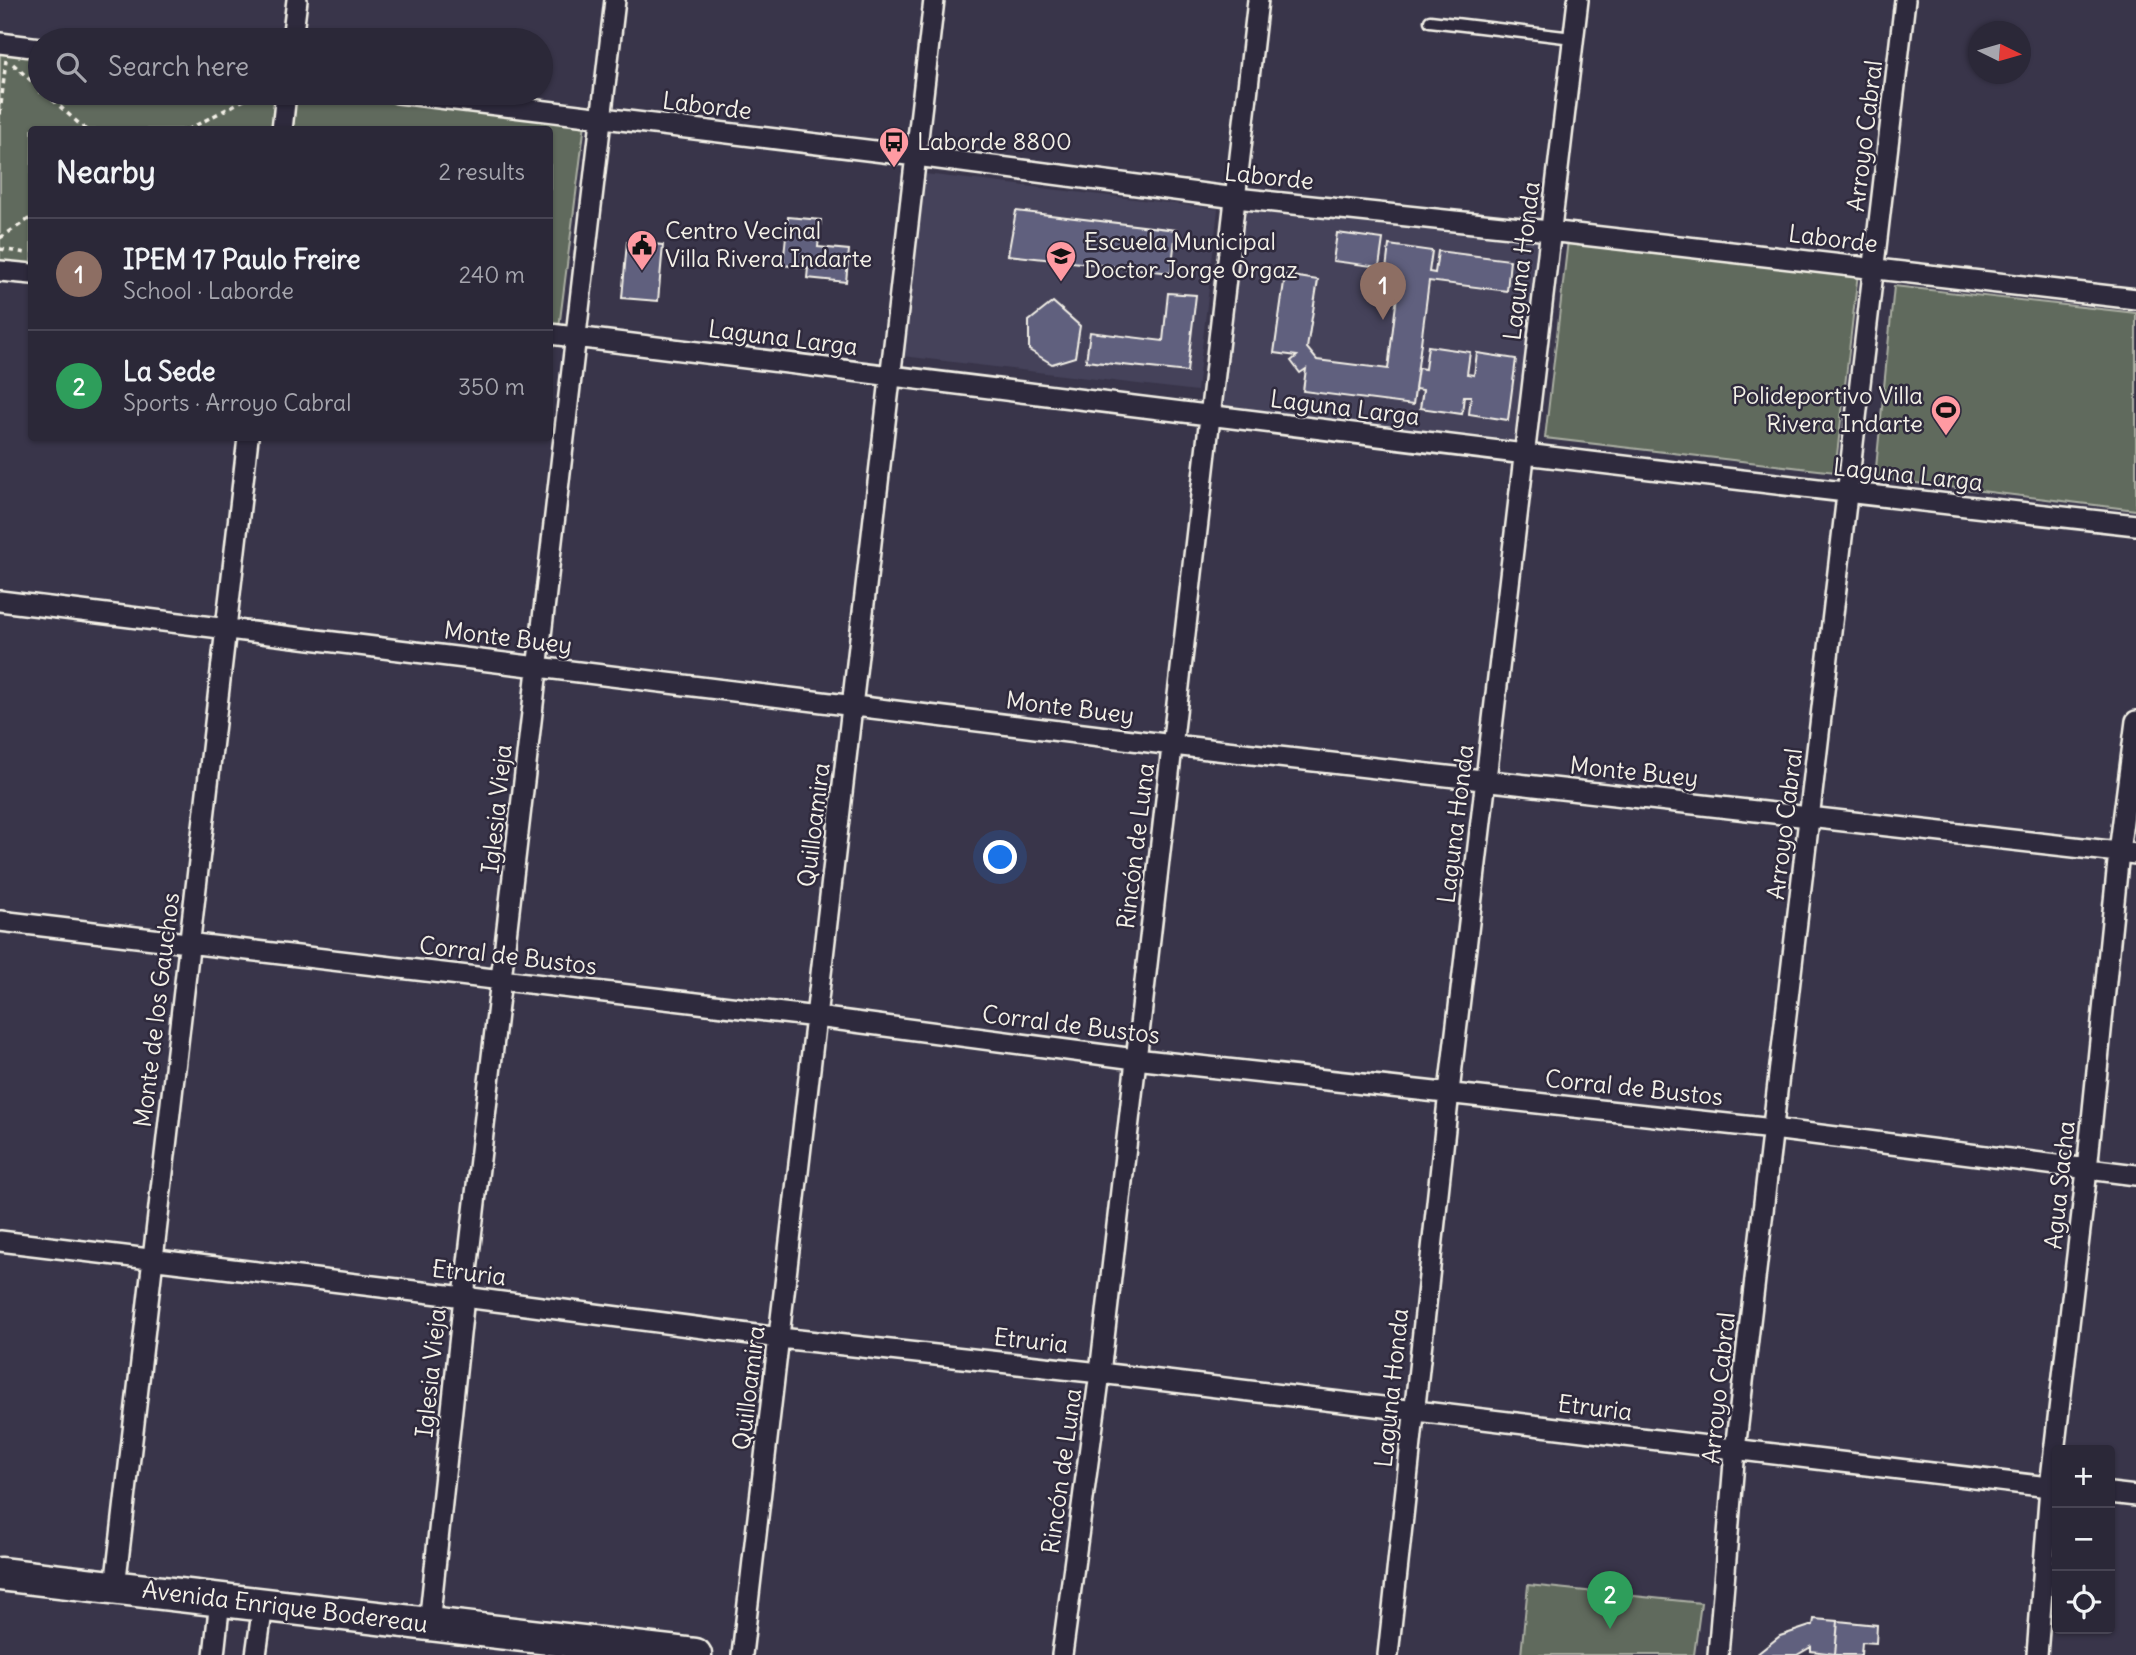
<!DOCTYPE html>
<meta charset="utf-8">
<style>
:root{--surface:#2b2838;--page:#373443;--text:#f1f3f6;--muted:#a6a6ae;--line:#474453;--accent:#ea580c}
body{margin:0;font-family:Delius,sans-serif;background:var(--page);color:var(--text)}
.controls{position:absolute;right:21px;bottom:21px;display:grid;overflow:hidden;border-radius:7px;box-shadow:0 2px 5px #0004}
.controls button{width:63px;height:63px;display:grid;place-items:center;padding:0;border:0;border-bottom:2px solid var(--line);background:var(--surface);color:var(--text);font:35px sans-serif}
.compass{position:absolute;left:1968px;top:21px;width:63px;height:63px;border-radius:50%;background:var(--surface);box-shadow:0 2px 5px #0004;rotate:95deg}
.you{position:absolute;left:1001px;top:858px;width:24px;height:24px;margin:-18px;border:5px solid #fff;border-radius:50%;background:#1a73e8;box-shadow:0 0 0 10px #1a73e833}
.badge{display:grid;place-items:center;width:46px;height:46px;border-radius:50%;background:var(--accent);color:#fff;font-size:23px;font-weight:700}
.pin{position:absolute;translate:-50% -58px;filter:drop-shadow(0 2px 4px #0008)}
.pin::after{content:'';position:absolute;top:37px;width:24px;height:21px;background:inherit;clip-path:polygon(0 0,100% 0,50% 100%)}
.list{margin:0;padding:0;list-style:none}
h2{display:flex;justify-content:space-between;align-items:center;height:91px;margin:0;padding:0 28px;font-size:30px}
h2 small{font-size:23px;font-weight:400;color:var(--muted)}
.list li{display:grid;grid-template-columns:46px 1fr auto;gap:21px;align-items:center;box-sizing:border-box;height:112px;padding:0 28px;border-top:2px solid var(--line)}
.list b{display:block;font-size:26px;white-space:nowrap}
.list p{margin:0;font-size:23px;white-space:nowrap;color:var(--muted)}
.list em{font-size:23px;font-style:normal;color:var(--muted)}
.icon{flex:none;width:38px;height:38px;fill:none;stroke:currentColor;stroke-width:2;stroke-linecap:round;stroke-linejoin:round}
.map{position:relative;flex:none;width:2136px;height:1655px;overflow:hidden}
.search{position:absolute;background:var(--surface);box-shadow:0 2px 5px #0004;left:28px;top:28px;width:525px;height:77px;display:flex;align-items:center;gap:18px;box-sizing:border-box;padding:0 24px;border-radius:38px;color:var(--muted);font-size:26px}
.panel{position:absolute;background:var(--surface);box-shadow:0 2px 5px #0004;left:28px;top:126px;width:525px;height:315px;border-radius:7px}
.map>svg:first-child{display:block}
.built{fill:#45425a}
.green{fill:#616a5d;stroke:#aaaea2;stroke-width:2}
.building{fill:#60607e;stroke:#f4f1e8;stroke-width:2}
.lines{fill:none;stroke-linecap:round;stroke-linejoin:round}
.lane-casing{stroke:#f4f1e8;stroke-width:15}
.street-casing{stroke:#f4f1e8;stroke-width:24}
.primary-casing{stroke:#f4f1e8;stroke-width:37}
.path{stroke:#f4f1e8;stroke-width:3.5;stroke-dasharray:5 5;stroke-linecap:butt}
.lane{stroke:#2f2a3d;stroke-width:10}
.street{stroke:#2f2a3d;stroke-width:19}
.primary{stroke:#2f2a3d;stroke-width:32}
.labels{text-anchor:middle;stroke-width:5;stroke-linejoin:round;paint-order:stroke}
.street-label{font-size:24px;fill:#f4f1e8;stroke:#2f2a3d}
.poi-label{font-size:24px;fill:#f4f1e8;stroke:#2f2a3d;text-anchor:start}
</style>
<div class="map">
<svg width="2136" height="1655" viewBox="0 0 2136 1655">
<rect width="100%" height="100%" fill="#39354a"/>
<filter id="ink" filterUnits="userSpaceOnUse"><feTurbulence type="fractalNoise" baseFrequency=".0143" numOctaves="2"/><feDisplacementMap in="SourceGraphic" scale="14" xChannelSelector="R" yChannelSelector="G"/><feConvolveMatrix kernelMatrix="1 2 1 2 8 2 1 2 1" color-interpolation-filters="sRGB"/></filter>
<g filter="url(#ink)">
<path class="built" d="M925,174L1218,209L1197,391L903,356Z
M1241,205L1549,231L1519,443L1221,408Z"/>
<path class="green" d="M0,50L40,55V93H280L276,129L32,130L31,265L0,261Z
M294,93H342L585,123L559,328L550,327V130H290Z
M1568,240L1858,273L1835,472L1545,438Z
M1894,286L2136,313V510L1875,478Z
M1528,1585L1701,1603L1694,1655H1521Z"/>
<path class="building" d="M1016,211L1176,230L1171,273L1008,255Z
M788,217L821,220L818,247L849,250L846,282L807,278L808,268L783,265Z
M1337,233L1383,239L1379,267L1333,261Z
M627,242L663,245L658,301L622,298Z
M1389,245L1432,251L1429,272L1435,273L1438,251L1510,260L1507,291L1429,281L1413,405L1303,391L1306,369L1300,373L1291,361L1297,356L1274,353L1285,275L1318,280L1307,348L1317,360L1388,369L1399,279L1385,278Z
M1168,293L1196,295L1187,372L1086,361L1090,332L1163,341Z
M1053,302L1080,326L1075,357L1052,364L1029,350V321Z
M1428,346L1470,352L1467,374L1474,375L1477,353L1516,359L1508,420L1469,414L1471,396H1464L1462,414L1420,408L1423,390L1415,389L1418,368L1425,369Z
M1814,1619L1838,1621L1835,1654L1811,1651V1647L1797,1655H1756L1780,1636L1813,1625Z
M1838,1621L1877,1625L1876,1643L1862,1642L1861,1655H1835Z"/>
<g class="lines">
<g class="lane-casing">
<path id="lane" d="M1430,21L1573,38"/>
</g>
<g class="street-casing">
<path id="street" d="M292,40L297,0
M0,43L40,48
M398,93L916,156L1236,198L1549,231L2136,299
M282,130L286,93
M0,271L32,274
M550,334C1078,398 1607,467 2136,525
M0,601L1173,745L2136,854
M0,921L817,1017L1135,1059L1773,1129L2136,1175
M0,1241L464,1297L780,1338L1100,1373L2057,1488
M2110,1493L2136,1496
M115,1587L248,438
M429,1624L464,1297L615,0
M214,1655L220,1600
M256,1655L263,1605
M742,1655L934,0
M1062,1655L1100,1373L1258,0
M1388,1655L1449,1092L1578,0
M1718,1655L1735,1450L1905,0
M2037,1655L2050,1487L2087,1170L2119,852L2136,721"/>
</g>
<g class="primary-casing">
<path id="primary" d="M0,1574L695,1655"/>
</g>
<path class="path" d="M13,64L40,89
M45,93L86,130
M0,114L6,60
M187,130L257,93
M0,238L32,217
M0,249L26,253"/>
<use href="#lane" class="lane"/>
<use href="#street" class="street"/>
<use href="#primary" class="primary"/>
</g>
</g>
<defs>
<g id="bus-pin" transform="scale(1.575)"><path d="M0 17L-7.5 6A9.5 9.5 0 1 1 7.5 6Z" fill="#ff9aa2" stroke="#2f2a3d"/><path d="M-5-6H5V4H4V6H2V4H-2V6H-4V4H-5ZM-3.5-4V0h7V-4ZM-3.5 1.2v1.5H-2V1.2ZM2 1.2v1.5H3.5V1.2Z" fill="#111"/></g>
<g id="civic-pin" transform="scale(1.575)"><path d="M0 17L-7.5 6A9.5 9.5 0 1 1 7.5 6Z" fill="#ff9aa2" stroke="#2f2a3d"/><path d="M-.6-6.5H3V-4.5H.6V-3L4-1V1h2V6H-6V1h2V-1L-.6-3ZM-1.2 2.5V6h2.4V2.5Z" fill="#111"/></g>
<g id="school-pin" transform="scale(1.575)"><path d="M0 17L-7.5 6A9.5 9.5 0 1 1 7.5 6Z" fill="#ff9aa2" stroke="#2f2a3d"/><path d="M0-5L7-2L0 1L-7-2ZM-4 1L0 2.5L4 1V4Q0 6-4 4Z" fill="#111"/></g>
<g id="stadium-pin" transform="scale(1.575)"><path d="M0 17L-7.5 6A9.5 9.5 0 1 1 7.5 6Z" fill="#ff9aa2" stroke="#2f2a3d"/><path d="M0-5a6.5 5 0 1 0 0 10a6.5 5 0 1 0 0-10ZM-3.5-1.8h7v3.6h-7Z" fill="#111"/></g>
</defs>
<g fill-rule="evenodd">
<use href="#bus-pin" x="894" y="142"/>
<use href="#civic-pin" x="642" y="245"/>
<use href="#school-pin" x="1061" y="256"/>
<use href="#stadium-pin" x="1946" y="410"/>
</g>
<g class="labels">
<g class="street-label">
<text transform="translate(707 106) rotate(7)" y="8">Laborde</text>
<text transform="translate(1865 136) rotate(-83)" y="8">Arroyo Cabral</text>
<text transform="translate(1269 177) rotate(6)" y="8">Laborde</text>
<text transform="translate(1833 239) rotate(7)" y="8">Laborde</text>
<text transform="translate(1522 261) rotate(-83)" y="8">Laguna Honda</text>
<text transform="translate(783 338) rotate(7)" y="8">Laguna Larga</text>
<text transform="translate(1345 408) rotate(7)" y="8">Laguna Larga</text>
<text transform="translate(1908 475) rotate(6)" y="8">Laguna Larga</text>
<text transform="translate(508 638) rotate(7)" y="8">Monte Buey</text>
<text transform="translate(1070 708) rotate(7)" y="8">Monte Buey</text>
<text transform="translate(1634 772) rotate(6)" y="8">Monte Buey</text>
<text transform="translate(497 809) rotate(-84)" y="8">Iglesia Vieja</text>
<text transform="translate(1456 824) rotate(-83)" y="8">Laguna Honda</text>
<text transform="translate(1785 824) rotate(-83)" y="8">Arroyo Cabral</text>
<text transform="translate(814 825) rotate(-83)" y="8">Quilloamira</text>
<text transform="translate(1136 846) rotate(-83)" y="8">Rincón de Luna</text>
<text transform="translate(508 956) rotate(7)" y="8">Corral de Bustos</text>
<text transform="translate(157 1010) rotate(-83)" y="8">Monte de los Gauchos</text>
<text transform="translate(1071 1025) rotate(7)" y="8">Corral de Bustos</text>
<text transform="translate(1634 1088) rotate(6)" y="8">Corral de Bustos</text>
<text transform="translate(2060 1185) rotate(-84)" y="8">Agua Sacha</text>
<text transform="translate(469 1273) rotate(7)" y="8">Etruria</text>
<text transform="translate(1031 1341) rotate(6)" y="8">Etruria</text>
<text transform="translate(431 1373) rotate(-84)" y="8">Iglesia Vieja</text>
<text transform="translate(749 1388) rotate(-83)" y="8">Quilloamira</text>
<text transform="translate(1392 1388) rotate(-84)" y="8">Laguna Honda</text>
<text transform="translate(1719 1388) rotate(-84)" y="8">Arroyo Cabral</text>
<text transform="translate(1595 1408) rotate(7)" y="8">Etruria</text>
<text transform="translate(1062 1471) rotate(-82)" y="8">Rincón de Luna</text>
<text transform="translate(285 1607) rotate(7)" y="8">Avenida Enrique Bodereau</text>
</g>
<g class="poi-label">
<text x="917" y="150">Laborde 8800</text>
<text x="665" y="239">Centro Vecinal<tspan x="665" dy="28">Villa Rivera Indarte</tspan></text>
<text x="1084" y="250">Escuela Municipal<tspan x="1084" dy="28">Doctor Jorge Orgaz</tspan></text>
<text x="1923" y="404" text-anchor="end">Polideportivo Villa<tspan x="1923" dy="28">Rivera Indarte</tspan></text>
</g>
</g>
</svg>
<div class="controls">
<button>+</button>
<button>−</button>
<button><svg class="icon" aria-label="locate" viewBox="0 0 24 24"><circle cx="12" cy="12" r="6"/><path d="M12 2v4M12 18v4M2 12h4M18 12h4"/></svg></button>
</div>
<svg class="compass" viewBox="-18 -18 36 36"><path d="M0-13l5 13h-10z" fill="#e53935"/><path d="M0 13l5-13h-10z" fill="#a6a6ae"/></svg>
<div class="you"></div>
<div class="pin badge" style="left:1383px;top:320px;background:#8d6e63">1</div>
<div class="pin badge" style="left:1610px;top:1629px;background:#2e9e5b">2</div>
<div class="search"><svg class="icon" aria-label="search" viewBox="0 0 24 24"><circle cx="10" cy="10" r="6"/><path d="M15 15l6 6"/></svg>Search here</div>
<section class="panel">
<h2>Nearby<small>2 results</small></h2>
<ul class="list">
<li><span class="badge" style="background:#8d6e63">1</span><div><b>IPEM 17 Paulo Freire</b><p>School · Laborde</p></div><em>240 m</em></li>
<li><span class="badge" style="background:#2e9e5b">2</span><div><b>La Sede</b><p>Sports · Arroyo Cabral</p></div><em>350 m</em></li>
</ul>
</section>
</div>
